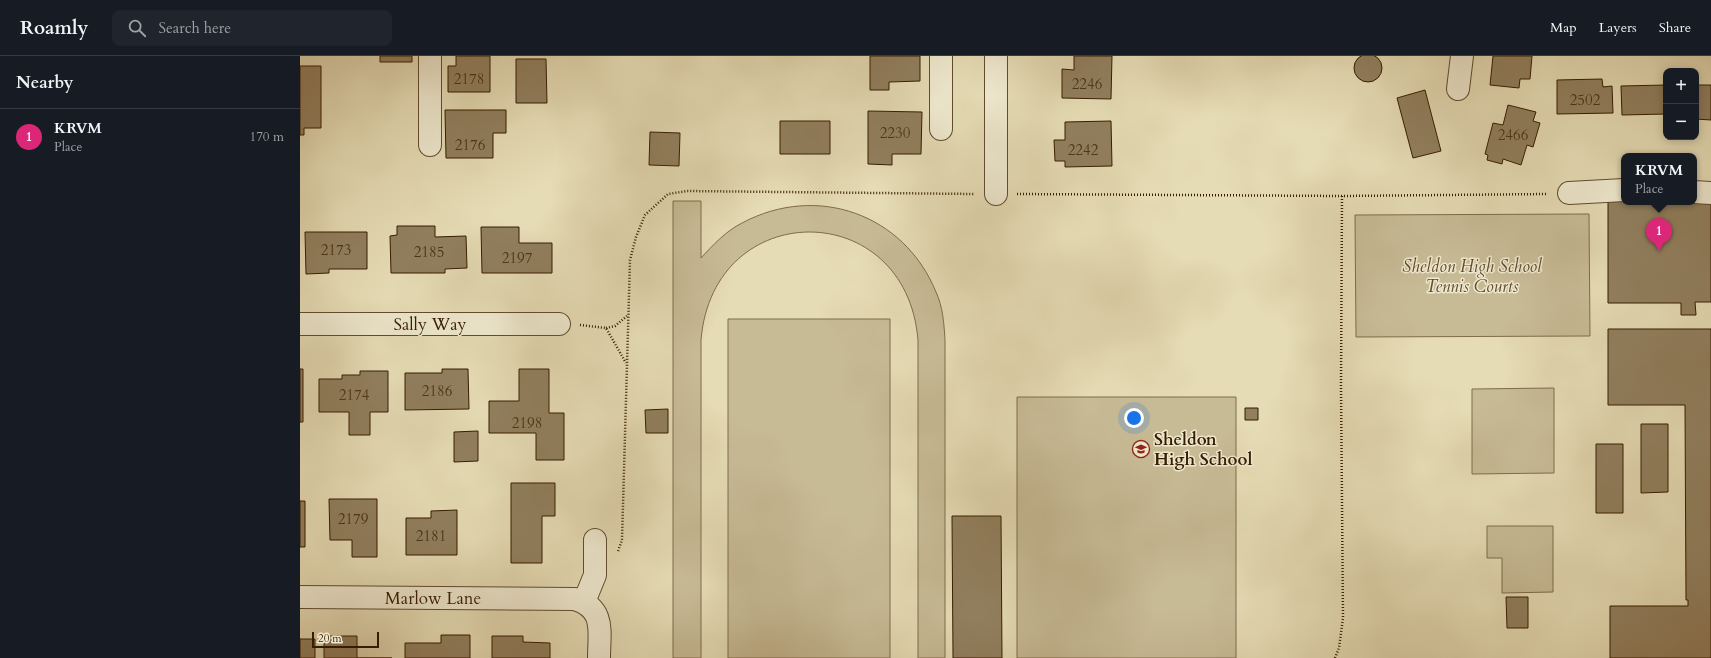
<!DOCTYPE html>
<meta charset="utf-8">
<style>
:root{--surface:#171b24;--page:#20242c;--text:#f1f3f6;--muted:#9ea1a6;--line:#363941;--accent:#db2777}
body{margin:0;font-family:Cardo,serif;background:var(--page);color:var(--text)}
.controls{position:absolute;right:12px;top:12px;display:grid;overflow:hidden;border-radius:8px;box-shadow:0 2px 10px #0003}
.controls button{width:36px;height:36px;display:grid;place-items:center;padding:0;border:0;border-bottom:1px solid var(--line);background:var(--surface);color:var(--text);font:20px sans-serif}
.scale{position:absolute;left:12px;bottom:10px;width:67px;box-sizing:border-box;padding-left:4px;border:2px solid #361c01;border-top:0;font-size:11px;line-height:14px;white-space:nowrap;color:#361c01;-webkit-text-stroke:3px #eee8ce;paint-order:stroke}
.you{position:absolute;left:834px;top:362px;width:14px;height:14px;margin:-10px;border:3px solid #fff;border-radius:50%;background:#1a73e8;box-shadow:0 0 0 6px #1a73e833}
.badge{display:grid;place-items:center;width:26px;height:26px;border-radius:50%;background:var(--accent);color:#fff;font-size:13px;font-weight:700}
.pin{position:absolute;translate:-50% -33px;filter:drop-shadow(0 1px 2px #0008)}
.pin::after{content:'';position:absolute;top:21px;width:14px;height:12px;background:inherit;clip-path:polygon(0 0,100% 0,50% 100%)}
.popup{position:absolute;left:1321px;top:97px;width:76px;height:52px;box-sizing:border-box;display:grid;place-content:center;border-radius:8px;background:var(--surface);filter:drop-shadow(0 1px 3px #0005);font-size:13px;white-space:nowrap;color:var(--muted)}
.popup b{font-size:15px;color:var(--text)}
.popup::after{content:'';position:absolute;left:50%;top:100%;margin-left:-8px;border:8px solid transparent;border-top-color:var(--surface)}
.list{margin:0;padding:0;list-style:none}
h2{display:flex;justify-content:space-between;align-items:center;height:52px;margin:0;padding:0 16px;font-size:17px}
h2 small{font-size:13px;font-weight:400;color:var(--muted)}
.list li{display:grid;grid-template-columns:26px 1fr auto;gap:12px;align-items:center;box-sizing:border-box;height:56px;padding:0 16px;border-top:1px solid var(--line)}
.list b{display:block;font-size:15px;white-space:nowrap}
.list p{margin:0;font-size:13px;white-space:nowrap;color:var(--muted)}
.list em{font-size:13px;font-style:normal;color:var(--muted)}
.icon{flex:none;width:22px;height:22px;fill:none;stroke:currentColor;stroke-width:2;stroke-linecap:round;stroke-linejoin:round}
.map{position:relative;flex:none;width:1411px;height:602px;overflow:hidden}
header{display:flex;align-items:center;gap:24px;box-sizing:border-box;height:56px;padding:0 20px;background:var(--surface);border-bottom:1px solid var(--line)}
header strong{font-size:19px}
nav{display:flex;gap:22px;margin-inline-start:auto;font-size:14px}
.search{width:280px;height:36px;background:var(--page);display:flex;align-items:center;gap:10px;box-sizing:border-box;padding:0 14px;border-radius:8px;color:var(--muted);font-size:15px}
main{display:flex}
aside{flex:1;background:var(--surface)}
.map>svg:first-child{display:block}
.green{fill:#c7bb96;stroke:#7e6c4c}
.building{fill:#917f5e;stroke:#361c01}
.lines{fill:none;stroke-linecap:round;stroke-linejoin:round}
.minor-casing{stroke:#624c2e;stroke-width:24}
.path{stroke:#361c01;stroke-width:2.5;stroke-dasharray:1 2;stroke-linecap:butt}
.minor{stroke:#eee8ce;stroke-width:22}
.labels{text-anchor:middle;stroke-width:3;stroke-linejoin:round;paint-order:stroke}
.number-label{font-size:15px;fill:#4d3518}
.park-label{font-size:17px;font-style:italic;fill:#624c2e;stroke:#eee8ce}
.street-label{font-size:17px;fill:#361c01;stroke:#eee8ce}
.poi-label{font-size:17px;font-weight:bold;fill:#361c01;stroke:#eee8ce;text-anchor:start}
</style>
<header>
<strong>Roamly</strong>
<div class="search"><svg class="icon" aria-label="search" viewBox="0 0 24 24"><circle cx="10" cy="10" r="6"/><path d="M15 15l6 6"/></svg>Search here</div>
<nav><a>Map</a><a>Layers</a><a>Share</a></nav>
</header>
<main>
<aside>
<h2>Nearby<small></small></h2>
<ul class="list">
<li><span class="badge">1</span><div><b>KRVM</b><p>Place</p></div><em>170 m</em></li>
</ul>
</aside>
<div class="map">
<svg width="1411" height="602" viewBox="0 0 1411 602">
<rect width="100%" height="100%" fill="#e5dbb4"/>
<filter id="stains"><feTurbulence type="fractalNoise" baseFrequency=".005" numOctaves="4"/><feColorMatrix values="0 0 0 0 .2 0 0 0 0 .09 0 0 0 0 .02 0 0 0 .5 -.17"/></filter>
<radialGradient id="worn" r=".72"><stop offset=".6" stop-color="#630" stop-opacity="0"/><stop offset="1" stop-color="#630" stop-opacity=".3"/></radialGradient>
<path class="green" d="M373,145H401V202C413,189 426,175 442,167C517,127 604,158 636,236C643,251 644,268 645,284V602H618V284C606,140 413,140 401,284V602H373Z
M1289,158L1290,280L1056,281L1055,159Z
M428,263H590V602H428Z
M1254,332V417L1172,418V333Z
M717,341H936V602H717Z
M1187,470H1253V536L1202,537V502H1187Z"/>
<path class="building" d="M1054 12a14 14 0 1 1 28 0a14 14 0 1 1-28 0Z
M80,0H112V6H80Z
M156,0H190V36H148V10H156Z
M570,0H620V25L589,26V34H570Z
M774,0H812L811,43L762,42V13L774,14Z
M1193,0H1232L1230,23H1220L1219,32L1190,29Z
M216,3H246L247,47H216Z
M0,10H21V72H4V79H0Z
M1302,23L1303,31L1312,30L1313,57L1257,58V24Z
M1366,29V58L1322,59L1321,30Z
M1396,29H1411V64L1396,63Z
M1125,34L1141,95L1113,102L1097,42Z
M1208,49L1236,56L1233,65L1240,67L1233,91L1227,89L1221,109L1203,103L1202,108L1187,104L1188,99L1185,98L1193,67L1203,69Z
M145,54H206V77H193V102H146Z
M568,55L622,56L621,98H592V109L568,108Z
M480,65H530V98H480Z
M811,65L812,110L765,111V105H755L754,84H765V66Z
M350,76L380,77L379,110L349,109Z
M1411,144V246H1395L1396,259H1381V247H1308V145L1394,146Z
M97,170H135V181L166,180L167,212L145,213V217H91L90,180L97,179Z
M181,171H219V187H252V217H182Z
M5,176H67V213H29V217L6,218Z
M1308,273H1411V602H1310V550H1388V544H1386L1385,349H1308Z
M0,313H3V366H0Z
M142,313H168L169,353L105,354V317H142Z
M219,313H249V357H264V404H236V377H189V345H219Z
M60,315H88V356H70V379H49V356H19V323H42V319H60Z
M945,352H958V364H945Z
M368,353V377H346L345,354Z
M1341,368H1368V436L1341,437Z
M178,375V405L154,406V376Z
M1296,388H1323V457H1296Z
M211,427H255V460H242V507H211Z
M29,443H77V501H52V484H30Z
M0,445H5V491H0Z
M157,454V499H106V462H131V455Z
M652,460H701L702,602H653Z
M1206,541H1228V572H1207Z
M141,579H170V602H105V587H141Z
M24,580H57V602H92H24Z
M192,580H223V586L250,587V602H192Z
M0,583H15V602H0Z"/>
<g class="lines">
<g class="minor-casing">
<path id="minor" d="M641,0V73
M1158,33L1162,0
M130,89V0
M1394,136L1411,137
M1269,137L1324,134
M696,138V0
M0,268H259
M0,541L275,543C306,553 299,576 299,602
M284,546L295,519V484"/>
</g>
<path class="path" d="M717,138L1042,140L1248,138
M280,269L306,272L326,307
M306,272L315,270L327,260
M318,495L322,484L330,204L336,181L345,159L368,138L387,135L674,138
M1035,602L1039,592L1043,562L1041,331L1042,140"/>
<use href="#minor" class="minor"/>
</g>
<defs>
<g id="school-ring" transform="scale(0.9)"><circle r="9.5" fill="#eee8ce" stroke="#8f2418" stroke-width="1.5"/><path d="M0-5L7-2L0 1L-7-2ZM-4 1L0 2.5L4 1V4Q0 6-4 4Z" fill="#8f2418"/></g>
</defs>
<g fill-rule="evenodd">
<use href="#school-ring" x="841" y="393"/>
</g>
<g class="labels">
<g class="number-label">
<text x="169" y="28">2178</text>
<text x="787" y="33">2246</text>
<text x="1285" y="49">2502</text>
<text x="595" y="82">2230</text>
<text x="1213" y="84">2466</text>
<text x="170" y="94">2176</text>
<text x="783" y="99">2242</text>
<text x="36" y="199">2173</text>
<text x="129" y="201">2185</text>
<text x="217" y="207">2197</text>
<text x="137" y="340">2186</text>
<text x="54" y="344">2174</text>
<text x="227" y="372">2198</text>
<text x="53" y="468">2179</text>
<text x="131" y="485">2181</text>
</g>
<g class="park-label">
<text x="1172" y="216">Sheldon High School<tspan x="1172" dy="20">Tennis Courts</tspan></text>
</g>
<g class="street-label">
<text x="130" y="274">Sally Way</text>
<text x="133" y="548">Marlow Lane</text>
</g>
<g class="poi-label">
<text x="854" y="389">Sheldon<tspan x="854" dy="20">High School</tspan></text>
</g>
</g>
<rect width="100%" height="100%" filter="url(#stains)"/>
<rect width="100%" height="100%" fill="url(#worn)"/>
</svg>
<div class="controls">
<button>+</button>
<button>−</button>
</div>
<div class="scale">20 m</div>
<div class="you"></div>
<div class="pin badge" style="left:1359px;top:195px">1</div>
<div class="popup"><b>KRVM</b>Place</div>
</div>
</main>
